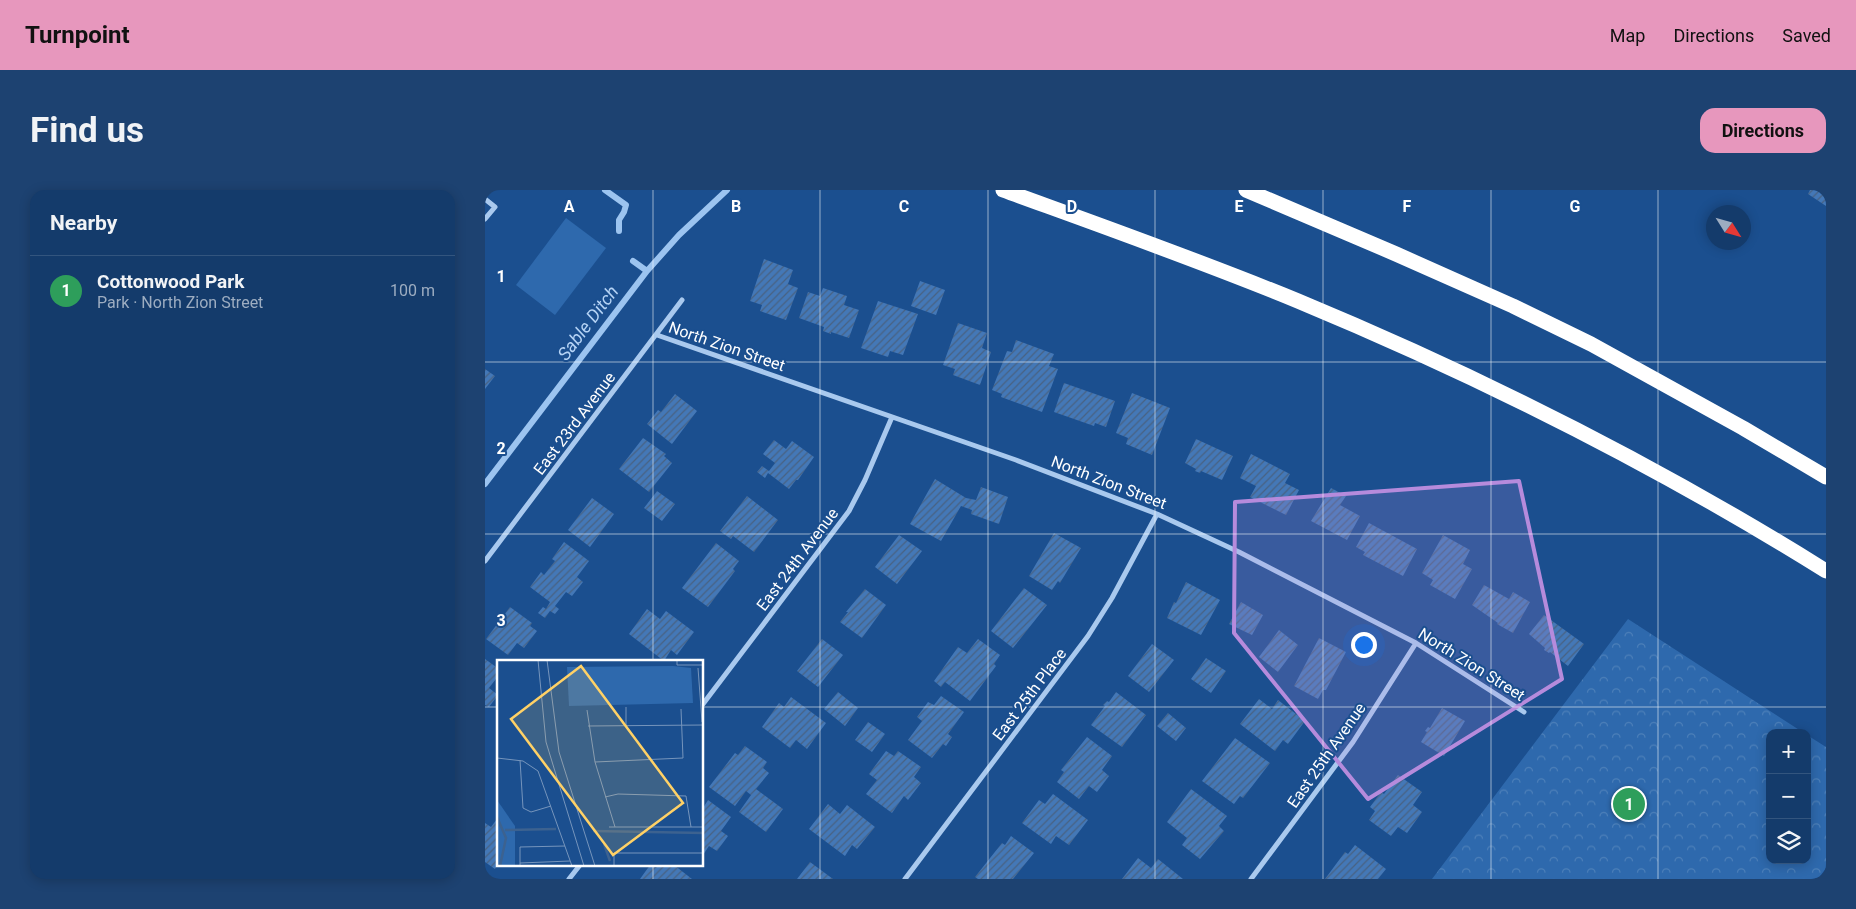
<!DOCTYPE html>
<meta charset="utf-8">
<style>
:root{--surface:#143b6b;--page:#1d4271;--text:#f1f3f6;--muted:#9dadc1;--line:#33557e;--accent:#e797bd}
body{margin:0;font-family:Roboto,sans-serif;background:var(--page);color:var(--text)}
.controls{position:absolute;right:15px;bottom:15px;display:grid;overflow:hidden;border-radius:10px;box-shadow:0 2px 12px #0003}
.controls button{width:45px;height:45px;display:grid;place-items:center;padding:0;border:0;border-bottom:1px solid var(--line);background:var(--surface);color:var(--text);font:25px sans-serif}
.compass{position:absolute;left:1221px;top:15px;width:45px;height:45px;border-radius:50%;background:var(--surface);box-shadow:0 2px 12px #0003;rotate:127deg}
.you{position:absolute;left:878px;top:454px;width:18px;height:18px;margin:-12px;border:4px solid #fff;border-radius:50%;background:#1a73e8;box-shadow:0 0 0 8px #1a73e833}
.badge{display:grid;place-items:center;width:32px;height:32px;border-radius:50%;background:var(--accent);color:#fff;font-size:16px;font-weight:700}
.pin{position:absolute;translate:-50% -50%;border:2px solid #fff;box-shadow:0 1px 5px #0006}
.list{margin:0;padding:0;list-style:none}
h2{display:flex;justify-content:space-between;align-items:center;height:65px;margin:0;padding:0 20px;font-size:21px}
h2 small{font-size:16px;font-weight:400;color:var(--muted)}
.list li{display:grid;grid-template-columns:32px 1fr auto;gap:15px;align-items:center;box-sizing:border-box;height:70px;padding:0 20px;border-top:1px solid var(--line)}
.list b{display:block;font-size:19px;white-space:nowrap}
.list p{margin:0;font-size:16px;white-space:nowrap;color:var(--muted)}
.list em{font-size:16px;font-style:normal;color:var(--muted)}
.icon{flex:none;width:28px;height:28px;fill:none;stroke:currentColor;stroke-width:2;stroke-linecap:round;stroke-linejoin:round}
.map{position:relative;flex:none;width:1341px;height:689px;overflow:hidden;border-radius:15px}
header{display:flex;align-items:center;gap:30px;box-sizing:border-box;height:70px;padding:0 25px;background:var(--accent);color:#111}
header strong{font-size:24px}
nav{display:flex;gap:28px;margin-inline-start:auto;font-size:18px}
.intro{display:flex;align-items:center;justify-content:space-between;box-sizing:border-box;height:120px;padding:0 30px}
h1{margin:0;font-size:35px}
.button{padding:12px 22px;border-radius:15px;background:var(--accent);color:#111;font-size:18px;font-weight:700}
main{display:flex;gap:30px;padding:0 30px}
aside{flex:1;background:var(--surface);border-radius:15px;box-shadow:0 2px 12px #0003}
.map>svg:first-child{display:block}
.forest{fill:url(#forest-crowns)}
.pitch{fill:#2e69ad}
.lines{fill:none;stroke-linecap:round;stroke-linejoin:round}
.stream{stroke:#9cc4f0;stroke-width:6}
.building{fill:url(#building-hatch)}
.minor{stroke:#a9c9ee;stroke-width:5}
.motorway{stroke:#fff;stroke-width:15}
.marked{fill:#b68bdc;fill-opacity:0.2;stroke:#b68bdc;stroke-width:4;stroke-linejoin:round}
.grid{fill:none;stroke:#fff;stroke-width:1;stroke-opacity:0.55}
.labels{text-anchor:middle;stroke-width:4;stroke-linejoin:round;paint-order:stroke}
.street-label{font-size:16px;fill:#fff;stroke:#1b4f8f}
.water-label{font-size:18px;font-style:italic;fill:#b5d3f5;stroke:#1b4f8f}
.inset-river{fill:none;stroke:#3c6290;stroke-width:2.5}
.inset-road{fill:none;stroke:#7695bc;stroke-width:1}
.view{fill:#ffd166;fill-opacity:0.15;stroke:#ffd166;stroke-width:2.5}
.inset-edge{fill:none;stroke:#fff;stroke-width:2.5}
.grid-label{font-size:16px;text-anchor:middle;font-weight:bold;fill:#fff;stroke:#1b4f8f;stroke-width:4;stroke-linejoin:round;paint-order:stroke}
</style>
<header>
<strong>Turnpoint</strong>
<nav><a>Map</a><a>Directions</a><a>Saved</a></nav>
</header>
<div class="intro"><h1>Find us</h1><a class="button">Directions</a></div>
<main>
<aside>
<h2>Nearby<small></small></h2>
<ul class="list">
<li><span class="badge" style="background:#2e9e5b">1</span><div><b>Cottonwood Park</b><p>Park · North Zion Street</p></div><em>100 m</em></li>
</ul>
</aside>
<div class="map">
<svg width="1341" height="689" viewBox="0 0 1341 689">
<defs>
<pattern id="forest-crowns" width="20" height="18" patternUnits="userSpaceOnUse" patternTransform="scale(1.25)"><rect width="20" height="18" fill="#2e69ad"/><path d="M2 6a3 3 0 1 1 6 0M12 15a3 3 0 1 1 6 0" fill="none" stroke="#4d80b9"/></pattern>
<pattern id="building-hatch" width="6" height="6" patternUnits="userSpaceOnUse" patternTransform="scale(1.25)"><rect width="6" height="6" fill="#4478b7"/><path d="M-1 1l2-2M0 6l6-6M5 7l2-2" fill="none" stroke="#486282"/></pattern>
</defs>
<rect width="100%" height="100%" fill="#1b4f8f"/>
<path class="forest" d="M1143,429L1319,543H1285V670H1322V545L1341,557V678L1333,689H947Z"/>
<path class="pitch" d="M81,28L121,58L70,125L31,95Z"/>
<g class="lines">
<path class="stream" d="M120,0L141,15L139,22L134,30V41
M148,71L162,81
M0,294L162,81L194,45L242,0"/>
</g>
<path class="building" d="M1325,0H1341V16L1323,4Z
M279,69L308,80L303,94L313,98L301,130L275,121L277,115L265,111Z
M435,91L460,100L451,125L426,116Z
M338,98L362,106L359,115L374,120L364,148L346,142V144L338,141L339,137L314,128L323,102L335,106Z
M393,111L433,124L418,165L405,161L403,167L376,158Z
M473,133L502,143L497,158L506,162L495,195L468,185L470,179L458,175Z
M531,150L569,164L564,176L573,179L557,222L516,207L517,204L507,200L522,161L527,162Z
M0,179L10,186L0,199Z
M579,193L630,211L621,237L610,233L609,236L569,222Z
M647,203L685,218L667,265L641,254L643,248L631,243Z
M190,204L212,221L187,254L162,234L173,220L176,222Z
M158,248L181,264L179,266L187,273L164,302L134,279Z
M711,249L748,266L737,290L716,281L715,283L710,281L711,279L700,273Z
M289,250L301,259L307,251L329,267L313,290H311L304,299L283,283L280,288L272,282L277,276L284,281L290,273L278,264Z
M766,264L805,284L800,293L814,300L801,325L765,307L771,296L755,288Z
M450,289L481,308L491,310L496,297L523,307L514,334L486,324L487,320L476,316L456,351L425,334Z
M846,298L861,306L855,315L875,326L862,350L826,331Z
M172,301L190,314L177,331L159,318Z
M262,306L293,330L269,362L248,346L246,349L235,341Z
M107,308L129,324L105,357L83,340Z
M884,333L932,359L918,386L878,365L880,362L871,357Z
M569,343L596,358L575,393L573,391L567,400L544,386Z
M414,345L437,361L412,394L390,377Z
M958,345L985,360L978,374L987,379L970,409L945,395L948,390L937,383Z
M79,352L104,371L92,387L98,392L87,406L81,402L70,416L74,419L70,424L65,421L60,428L53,423L58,417L61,419L65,412L45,397L56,382L59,385L70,371L67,369Z
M231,353L254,371L248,379L250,381L223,417L197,398Z
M701,392L735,410L716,445L682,428L689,412L691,413Z
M999,395L1024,409L1028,402L1045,412L1028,443L1012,434L1013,433L987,415Z
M539,398L562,415L528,458L506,441Z
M380,399L401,415L377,448L355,432L363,422H361Z
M756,412L778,425L767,445L744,434Z
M25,417L47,433L45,436L52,441L39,458L32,453L23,465L1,449Z
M162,419L175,429L181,421L209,442L192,465L186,460L179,471L144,444Z
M1059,425L1099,454L1083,476L1065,462L1064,463L1059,460L1060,458L1044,444Z
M794,440L813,455L793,482L774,467Z
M834,448L861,462L841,500H838L833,509L809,496Z
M337,449L358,465L333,497L312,481Z
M493,449L515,465L509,474L511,476L485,511L460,492L456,497L449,491L473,457L482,463Z
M667,454L689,470L664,502L643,486Z
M721,468L741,481L726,503L706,489Z
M0,469L14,479V485L4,498L13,505L4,517L0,515Z
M353,502L373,518L360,536L339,519Z
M631,502L661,525L637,557L606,535L620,516L618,515L622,511L624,512Z
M456,506L479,522L463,544L467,547L461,556L458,554L447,568L423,550L437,531L432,527L443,512L449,515Z
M306,507L341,533L322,559L311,550L305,558L277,537L294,513L299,517Z
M774,509L787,519L793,510L820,531L803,554L798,550L790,561L755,534Z
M957,518L980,531L959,566L936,552L942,542L940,541L943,537L945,538Z
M683,523L701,538L691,551L672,536Z
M383,532L400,544L387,562L370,550Z
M602,547L627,566L617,580L624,586L612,602L604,596L594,609L572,592L579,582L576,580Z
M750,548L785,573L758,608L755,606L749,614L717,591Z
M260,556L282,572L278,578L284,583L271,599L298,619L281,642L254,622L266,605L261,601L250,616L224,597L250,563L253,565Z
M401,561L409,566L413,561L436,577L429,587L436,593L423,610L419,606L407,623L381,604L392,590L384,584Z
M913,585L937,602L928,615L937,622L922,643L913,637L906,646L884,630L890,621L885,617L896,602L899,604Z
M706,599L742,626L734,636L739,641L715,669L697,655L702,648L682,632Z
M568,604L603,630L584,655L571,646L566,654L537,633L554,610L560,614Z
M223,610L246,627L236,641L243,646L232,661L224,656L218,665V618Z
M343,614L355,624L362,615L390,637L372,659L367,655L360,666L324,639Z
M12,629L14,630V673L10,679L0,672V633L6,637Z
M526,646L549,663L528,689H493L490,687L517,653L520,655Z
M870,655L901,679L893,689H840L860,662L863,664Z
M653,668L666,678L673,669L698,689H637Z
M325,672L348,689H312Z
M165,675L171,678L173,675H189L207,689H155Z"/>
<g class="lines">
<path class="minor" d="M0,9L10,17L0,29
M172,145L531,270L672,324L754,362L931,453L1039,522
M0,371L197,110
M218,514L364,321L380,290L407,227
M84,689L95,675
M420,689L603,446L627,408L672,324
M766,689L868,552L931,453"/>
<path class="motorway" d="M518,0C617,36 716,71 813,111C996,187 1173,276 1341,381
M761,0L911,64L1028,116L1106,154L1258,238L1341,287"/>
</g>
<path class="marked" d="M1034,291L1077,489L883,609L749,443L750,312Z"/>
<path class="grid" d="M168,0V472M335,0V689M503,0V689M670,0V689M838,0V689M1006,0V689M1173,0V689M0,172H1341M0,344H1341M0,517H14M218,517H1341M168,675V689"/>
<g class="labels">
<g class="street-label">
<text transform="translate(242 156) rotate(19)" y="6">North Zion Street</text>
<text transform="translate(89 233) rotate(-53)" y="6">East 23rd Avenue</text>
<text transform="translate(624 292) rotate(21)" y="6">North Zion Street</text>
<text transform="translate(312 369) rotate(-53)" y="6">East 24th Avenue</text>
<text transform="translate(987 474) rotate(32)" y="6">North Zion Street</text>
<text transform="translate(544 504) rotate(-53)" y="6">East 25th Place</text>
<text transform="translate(841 565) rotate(-55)" y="6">East 25th Avenue</text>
</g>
<g class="water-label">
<text transform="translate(103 133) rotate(-53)" y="6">Sable Ditch</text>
</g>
</g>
<g transform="translate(12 470)">
<rect width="206" height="206" fill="#1b4f8f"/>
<path d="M0,140L18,166V206H0Z" fill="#2e69ad"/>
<path d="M176,6L194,8L196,43L72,46L70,7Z" fill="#2e69ad"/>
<path class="inset-river" d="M0,157L9,178L3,206M8,170L59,169M96,171L207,173M107,184L113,201"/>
<path class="inset-road" d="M41,0L49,82L87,206M50,0L62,92L98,206M180,0V5H207M201,8L205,62M129,47V65M184,49L186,98M90,50L98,102L118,167M91,66L207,65M0,98L26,101L41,111L75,206M23,100L26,148L34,152L54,146M98,102L186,98M189,136L194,167M108,137L121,134L189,136M112,167H207M23,203L73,201M23,206V187L68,186M117,206V193H207"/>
<path class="view" d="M84,6L186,143L116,195L14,59Z"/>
<rect width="206" height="206" class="inset-edge"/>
</g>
<g class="grid-label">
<text x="84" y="22">A</text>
<text x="251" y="22">B</text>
<text x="419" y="22">C</text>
<text x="587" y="22">D</text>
<text x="754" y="22">E</text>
<text x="922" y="22">F</text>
<text x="1090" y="22">G</text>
<text x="16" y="92">1</text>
<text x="16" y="264">2</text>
<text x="16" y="436">3</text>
</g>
</svg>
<div class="controls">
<button>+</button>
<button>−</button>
<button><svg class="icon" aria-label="layers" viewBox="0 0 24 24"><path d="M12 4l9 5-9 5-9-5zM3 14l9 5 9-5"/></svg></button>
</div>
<svg class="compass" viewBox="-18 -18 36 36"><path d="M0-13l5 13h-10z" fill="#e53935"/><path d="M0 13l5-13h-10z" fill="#9dadc1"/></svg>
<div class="you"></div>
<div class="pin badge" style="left:1144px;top:614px;background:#2e9e5b">1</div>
</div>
</main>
